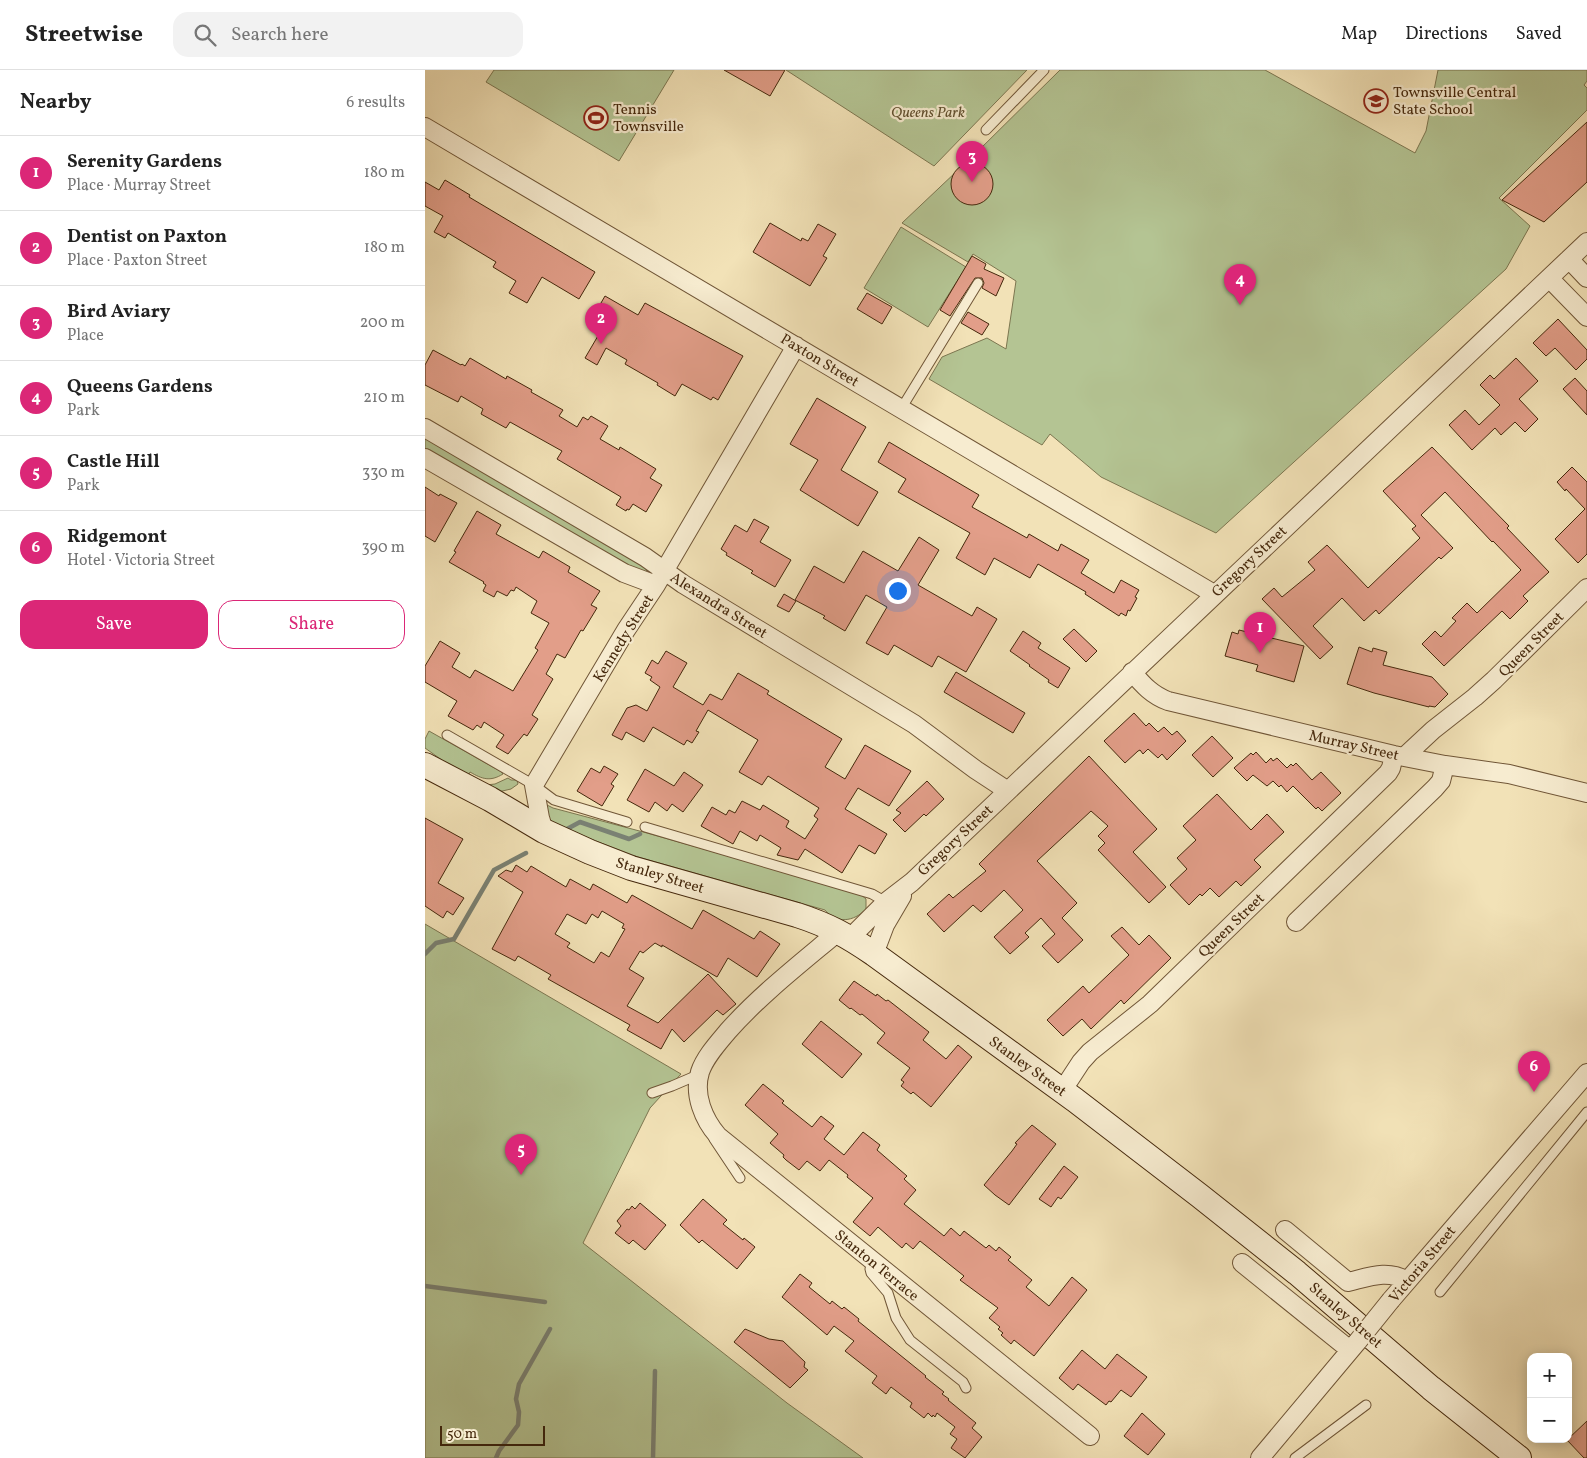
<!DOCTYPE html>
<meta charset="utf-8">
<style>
:root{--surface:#fff;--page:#f2f2f2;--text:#222;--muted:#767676;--line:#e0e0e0;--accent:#db2777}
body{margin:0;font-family:Vollkorn,serif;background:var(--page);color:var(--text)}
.controls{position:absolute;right:15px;bottom:15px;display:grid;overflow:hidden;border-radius:10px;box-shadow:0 2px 12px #0003}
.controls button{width:45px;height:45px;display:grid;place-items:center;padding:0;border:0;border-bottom:1px solid var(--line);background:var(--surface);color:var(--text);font:25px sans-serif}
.scale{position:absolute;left:15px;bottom:12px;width:105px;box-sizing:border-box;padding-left:5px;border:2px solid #45280c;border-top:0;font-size:14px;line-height:18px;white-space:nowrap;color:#45280c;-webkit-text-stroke:4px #f7ecd0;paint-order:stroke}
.you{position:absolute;left:472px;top:520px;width:18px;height:18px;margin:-12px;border:4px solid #fff;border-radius:50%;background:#1a73e8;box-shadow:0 0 0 8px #1a73e833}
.badge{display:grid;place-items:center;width:32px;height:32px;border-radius:50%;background:var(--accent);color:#fff;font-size:16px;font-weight:700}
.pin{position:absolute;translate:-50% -41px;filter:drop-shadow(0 1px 2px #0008)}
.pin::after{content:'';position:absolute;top:26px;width:18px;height:15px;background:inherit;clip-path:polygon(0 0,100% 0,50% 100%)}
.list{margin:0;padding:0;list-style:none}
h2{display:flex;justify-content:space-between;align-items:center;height:65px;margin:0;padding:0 20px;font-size:21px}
h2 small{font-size:16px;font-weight:400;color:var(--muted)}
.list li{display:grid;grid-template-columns:32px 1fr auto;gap:15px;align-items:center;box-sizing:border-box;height:75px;padding:0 20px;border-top:1px solid var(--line)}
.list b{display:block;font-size:19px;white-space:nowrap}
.list p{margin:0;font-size:16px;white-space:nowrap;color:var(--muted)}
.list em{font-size:16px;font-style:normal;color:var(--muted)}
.actions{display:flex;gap:10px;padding:15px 20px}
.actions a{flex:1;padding:11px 0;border:1px solid var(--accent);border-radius:15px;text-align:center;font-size:18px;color:var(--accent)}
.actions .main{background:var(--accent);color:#fff}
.icon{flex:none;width:28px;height:28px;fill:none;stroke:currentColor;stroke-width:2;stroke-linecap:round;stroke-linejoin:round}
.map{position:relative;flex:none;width:1162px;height:1388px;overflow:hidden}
header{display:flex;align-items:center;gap:30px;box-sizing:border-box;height:70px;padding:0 25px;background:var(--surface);border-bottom:1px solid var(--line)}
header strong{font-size:24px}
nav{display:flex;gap:28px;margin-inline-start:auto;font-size:18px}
.search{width:350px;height:45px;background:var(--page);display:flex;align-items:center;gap:12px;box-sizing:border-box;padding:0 18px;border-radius:15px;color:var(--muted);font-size:19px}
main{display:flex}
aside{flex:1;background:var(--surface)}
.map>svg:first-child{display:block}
.green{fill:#b4c493;stroke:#7c7650}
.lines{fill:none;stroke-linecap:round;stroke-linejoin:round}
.stream{stroke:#7a8173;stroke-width:4.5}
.building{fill:#e29e89;stroke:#45280c;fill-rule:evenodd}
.service-casing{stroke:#705637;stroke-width:11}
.minor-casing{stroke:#705637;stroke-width:20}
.secondary-casing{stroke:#45280c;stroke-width:26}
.service{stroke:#f7ecd0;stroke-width:9}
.minor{stroke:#f7ecd0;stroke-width:18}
.secondary{stroke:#f7ecd0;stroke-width:24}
.minor-bridge-casing{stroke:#705637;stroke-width:20;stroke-linecap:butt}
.minor-bridge{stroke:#f7ecd0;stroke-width:18}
.labels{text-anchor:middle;stroke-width:4.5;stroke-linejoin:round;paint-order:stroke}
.poi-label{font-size:15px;fill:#45280c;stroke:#f7ecd0;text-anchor:start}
.park-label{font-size:15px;font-style:italic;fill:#614f2e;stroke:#f7ecd0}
.street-label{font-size:15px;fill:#45280c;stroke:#f7ecd0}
</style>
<header>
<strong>Streetwise</strong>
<div class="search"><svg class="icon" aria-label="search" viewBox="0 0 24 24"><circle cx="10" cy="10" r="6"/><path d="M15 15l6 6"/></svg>Search here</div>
<nav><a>Map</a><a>Directions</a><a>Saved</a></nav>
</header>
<main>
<aside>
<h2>Nearby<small>6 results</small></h2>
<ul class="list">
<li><span class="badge">1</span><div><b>Serenity Gardens</b><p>Place · Murray Street</p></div><em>180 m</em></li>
<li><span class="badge">2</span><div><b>Dentist on Paxton</b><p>Place · Paxton Street</p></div><em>180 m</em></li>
<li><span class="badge">3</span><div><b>Bird Aviary</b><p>Place</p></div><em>200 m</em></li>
<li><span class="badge">4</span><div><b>Queens Gardens</b><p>Park</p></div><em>210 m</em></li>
<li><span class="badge">5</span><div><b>Castle Hill</b><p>Park</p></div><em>330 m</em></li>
<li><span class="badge">6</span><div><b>Ridgemont</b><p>Hotel · Victoria Street</p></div><em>390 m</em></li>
</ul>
<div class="actions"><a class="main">Save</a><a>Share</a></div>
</aside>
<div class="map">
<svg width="1162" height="1388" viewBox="0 0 1162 1388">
<rect width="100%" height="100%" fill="#f2e2b7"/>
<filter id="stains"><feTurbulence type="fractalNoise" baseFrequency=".004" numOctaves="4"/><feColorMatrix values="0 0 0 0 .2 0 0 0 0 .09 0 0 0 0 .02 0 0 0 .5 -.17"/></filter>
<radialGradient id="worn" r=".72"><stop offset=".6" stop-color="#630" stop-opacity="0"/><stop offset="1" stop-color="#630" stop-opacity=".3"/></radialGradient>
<path class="green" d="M69,0H249L194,91L61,12Z
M361,0H602L509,96Z
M635,0H840L990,83L1001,61L1013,0H1162V11L1159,15L1162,18V40L1074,128L1105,156L1081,199L791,463L676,407L625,364L617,375L504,309L517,287L562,268L581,279L591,211L548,184L543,192L477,153L551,83Z
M476,157L541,197L503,257L439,218Z
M0,366L206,488L221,498L222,503L206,501L0,383Z
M4,661L75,701L78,704C65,712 57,709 45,702L42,708L0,678V669Z
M83,708L86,710H92L93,714L86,719L73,722L61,715L70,714Z
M116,732L128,738L222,763L434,823L441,829V839C429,852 411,854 400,840L213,787L124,753Z
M0,854L256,1004L225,1038L158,1173L362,1333L438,1388H0Z"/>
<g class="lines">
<path class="stream" d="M142,759L155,752L204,769L215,764
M0,884L11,873L29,869L69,800L101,783
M0,1216L120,1232
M71,1388L74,1381L93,1355L94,1342L91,1329L94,1314L125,1259
M228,1388L230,1301"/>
</g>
<path class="building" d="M299,0H360L345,26Z
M1162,52V112L1119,152L1077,130Z
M526 114a21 21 0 1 1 42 0a21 21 0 1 1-42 0Z
M20,110L45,125L44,127L170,202L154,229L117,207L102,233L84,223L91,211L68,197L71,192L23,163L20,168L9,162L18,146L0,136V112L14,120Z
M345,153L376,171L377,168L383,171L393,154L411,164L398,186L402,188L385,216L328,182Z
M547,186L561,194L559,199L579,208L571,226L557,218L559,213L557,208H550L525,246L515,240Z
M442,223L467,237L457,254L432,239Z
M180,226L213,245L220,233L318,286L293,330L288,327L286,330L257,314L250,326L232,315L233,313L200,294L202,290L181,278L172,295L160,288L177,259L165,252Z
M543,242L564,254L557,265L536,253Z
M1133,249L1162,280V289L1151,300L1130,278L1121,286L1108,273Z
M8,280L36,295L37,294L40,296L45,288L81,309L82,306L107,320L106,322L138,340L134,346L152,357L158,347L163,350L166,346L183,356L175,369L194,380L195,377L231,399L225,408L237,415L221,442L208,434L204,440L202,439L201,441L191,435L196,427L132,389L137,381L85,352L81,358L56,344L58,339L36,326L33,332L0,315V295Z
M1091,288L1113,311L1094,329L1113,349L1100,362L1090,352L1076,365L1070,358L1047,380L1024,355L1040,340L1054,355L1075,335L1055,315L1065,305L1069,309Z
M1150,308L1162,321V345L1138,319Z
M392,328L441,357L416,400L453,422L433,456L375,420L393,390L365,374Z
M464,372L554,425L547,437L602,468L604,464L633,481L636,474L664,490L656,503L689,523L696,510L714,520L710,527L712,528L705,541L703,540L701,546L696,543L694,546L660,524L661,522L613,494L605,508L569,488L560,505L531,488L545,463L473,422L481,409L453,392Z
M1007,377L1084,456L1082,458L1124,502L1098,526L1103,531L1085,549L1077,541L1019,596L997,574L1010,561L1016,567L1031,551L1027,548L1042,533L1052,543L1096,500L1068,471L1067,472L1020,422L996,445L1028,478L1016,489L1014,487L954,544L951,540L939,551L917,528L888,556L908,577L895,589L837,529L849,518L857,527L890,500L883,492L902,475L943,518L995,468L987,459L991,456L958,421Z
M1147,397L1162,412V484L1153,493L1130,469L1160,439L1141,419L1140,421L1132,412Z
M0,417L14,426L15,424L32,433L10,472L0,466Z
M52,441L76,455L71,464L114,488L118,481L145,497L143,502L175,521L166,535L172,538L158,561L156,560L140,588L132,584L121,604L128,609L107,645L113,649L102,666L99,664L83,684L71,677L79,665L59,652L56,658L52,655L48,660L23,646L32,631L0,612V596L15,571L35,583L27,597L45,608L50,600L88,621L113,580L110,578L124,553L106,543L112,531L91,517L89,521L86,520L82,526L72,521L69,527L58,521L61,515L58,513L59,512L24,492L31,482L29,481Z
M329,449L344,457L335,472L366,490L350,517L326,503L328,501L301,485L302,483L296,479L310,455L322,462Z
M494,467L514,480L493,515L547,546L552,537L572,549L541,602L513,586L507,597L469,575L463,585L441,573L462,537L441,525L420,561L398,548L400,546L370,530L389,496L419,513L438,481L473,501Z
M359,524L371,531L364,542L352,536Z
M649,559L672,581L661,592L638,569Z
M814,560L879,576L869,612L831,601L833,595L800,586L807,562L813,564Z
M598,561L616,573L613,578L645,598L633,618L623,612L624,610L604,596L605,595L585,581Z
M934,577L947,582L948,578L962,582L958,595L1007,607L1023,624L1010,637L1004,636V637L949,623L922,614Z
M241,581L262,593L248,617L278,635L285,624L297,630L313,603L344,621L342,624L417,669L400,697L420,709L440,675L486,701L464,736L433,718L420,739L462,764L450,784L434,775L417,803L380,779L373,790L352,785L356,778L335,765L332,771L315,761L308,774L276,756L287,737L301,745L304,740L310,743L317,731L335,740L338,735L364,751L361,757L380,769L393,749L389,746L394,738L343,706L337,715L314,702L333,670L283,640L271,661L274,662L267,673L262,670L259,675L228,657L219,672L201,662L197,670L187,665L202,638L211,635L222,641L235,617L225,610L227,607L220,603L227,590L233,594Z
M531,602L600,643L588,663L519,622Z
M709,643L721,656L724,653L733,662L739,657L747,665L752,661L761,671L742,690L737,684L733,688L723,679L718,684L715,680L713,681L700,693L679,671Z
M787,666L808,688L788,707L767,685Z
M831,682L841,693L846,688L848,691L852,688L862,698L866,694L868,696L871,693L887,710L896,702L916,723L897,741L893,737L891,739L868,716L862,722L856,715L854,717L848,711L842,716L828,705L822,711L809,698L826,683L828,685Z
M664,686L732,759L708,782L741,817L724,833L673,780L680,773L673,766L683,756L666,741L612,791L652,833L637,848L658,870L633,893L617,876L630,864L616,848L600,863L604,867L585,884L569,867L598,840L579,820L556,842L548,835L519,862L502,844L524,824L528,828L561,801L554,794Z
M179,696L193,704L186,714L189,716L177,736L152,721L166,698L175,703Z
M220,699L249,716L259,702L278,715L258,742L247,734L242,741L230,732L224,742L202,730Z
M502,711L519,729L501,746L499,744L480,762L468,750L476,743L471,740Z
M792,724L826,760L842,744L859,762L829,790L836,797L816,816L811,811L794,827L785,818L777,826L775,824L764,835L745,815L762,799L752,788L771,770L758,756Z
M0,748L38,769L13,813L39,828L28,845L22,841L18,848L0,836Z
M91,795L102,802L106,796L141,817L145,809L165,820L168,814L202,833L207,825L267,859L278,840L329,869L335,861L355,874L332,907L303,888L292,907L237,875V877L230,873L218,883L215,881L204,899L219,908L202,936L233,953L283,904L311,934L298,945L292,940L259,972L247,959L236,979L202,960L205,955L123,909L126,905L93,886L90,891L67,879L98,822L73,806L81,800L87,802ZM177,841L199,854L197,858L200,859L184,887L176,882L169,893L142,877L145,873L130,864L142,844L161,854L167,844L173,848Z
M697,857L714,875L724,865L746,888L699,934L696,930L666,959L657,949L638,966L622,950L658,916L664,923L704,885L686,866Z
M429,911L451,926L452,924L461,931L463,930L504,962L498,970L521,989L533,975L547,987L506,1037L488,1022L486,1024L476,1016L479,1012L476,1010L485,998L452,973L460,963L437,944L435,945L426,938L425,939L414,930Z
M396,951L437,984L417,1008L377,974Z
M338,1014L359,1031L357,1033L387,1057L396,1046L409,1056L399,1069L419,1085L438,1062L455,1075L452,1080L482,1106L479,1109L491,1120L479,1134L519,1166L526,1158L535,1166L539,1161L561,1178L564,1175L571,1181L574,1177L586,1187L583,1190L607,1210L601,1217L624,1236L647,1207L662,1220L609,1286L589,1270L586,1274L576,1265L578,1263L573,1259L575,1257L564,1248L573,1238L535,1210L539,1206L495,1171L488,1179L481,1173L477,1178L453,1157L445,1166L428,1152L448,1128L422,1107L423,1105L404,1090L395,1101L382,1091L374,1100L361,1090L358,1087L359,1085L345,1073L353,1064L320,1035Z
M607,1055L631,1074L584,1135L570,1125L559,1115L587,1081L592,1074L590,1073Z
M639,1096L653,1107L636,1129L633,1127L626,1137L614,1129Z
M278,1129L302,1150L298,1154L318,1170L319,1168L330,1177L312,1199L277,1170L274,1173L255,1155Z
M215,1133L241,1155L220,1180L208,1170L204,1174L190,1163L196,1156L192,1151L202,1139L204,1140L207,1136L210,1139Z
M375,1204L387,1213L384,1217L405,1234L407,1231L417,1239L419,1237L434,1249L433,1251L501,1306L500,1307L519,1322L517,1324L524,1329L523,1330L551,1353L547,1358L557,1367L540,1388L526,1378L532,1369L525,1364L530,1357L512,1343L510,1347L508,1345L507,1347L503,1343L499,1348L485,1337L487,1333L466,1317L461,1324L447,1313L452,1306L420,1281L429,1271L409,1256L402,1265L357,1227Z
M320,1259L344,1269L358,1271L380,1292L379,1297L383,1300L365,1318L309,1272Z
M657,1280L680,1299L692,1284L722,1307L706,1327L696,1320L686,1332L684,1331L681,1335L653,1314L648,1320L634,1308Z
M717,1343L740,1364L723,1385L699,1366Z
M1162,1351V1388H1159L1142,1370Z"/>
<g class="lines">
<g class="service-casing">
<path id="service" d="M561,60L619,0
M476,339L553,213
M22,665L109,715L129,730L202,752
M220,757L447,824L461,832
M227,1023L247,1016L275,1004
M289,1069L315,1108
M449,1193L445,1199L446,1203L463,1223L471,1248L485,1270L538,1312L541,1318
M1015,1222L1162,1042
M870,1388L941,1335"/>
</g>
<g class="minor-casing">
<path id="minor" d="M0,57L789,524
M1144,189L1162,208
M1124,208L1162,247
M0,358L220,487L258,514L489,654L551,700L583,721
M0,388L199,503L231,515
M707,602C718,615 727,625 743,631L969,685L1020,695L1084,704L1162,723
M979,687L1008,660L1050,627L1069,610L1162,518
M119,761L115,748L109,715L201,560L231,515L371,276
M871,852L1010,718L1016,711L1020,695
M414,861C376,893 336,924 303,961C293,973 280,987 275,1002C268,1025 279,1050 293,1066L665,1366
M425,868L461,832L487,812L1162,172
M449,884L460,855L477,826
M637,1021L656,992L665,982L725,934L963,703L966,698L969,685
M860,1160L923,1212C944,1207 963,1199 982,1211
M817,1193L925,1280
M966,1230L1162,1003
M835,1388L933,1271"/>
</g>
<g class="secondary-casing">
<path id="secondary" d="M0,695L65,729L119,761L165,782L206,798L372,845C403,855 423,866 449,884L650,1030L775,1126L872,1203L1006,1318L1094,1388"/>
</g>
<use href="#service" class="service"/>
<use href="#minor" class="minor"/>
<use href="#secondary" class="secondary"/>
<g class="minor-bridge-casing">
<path id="minor-bridge" d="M933,1271L966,1230"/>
</g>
<use href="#minor-bridge" class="minor-bridge"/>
</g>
<defs>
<g id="school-ring" transform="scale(1.25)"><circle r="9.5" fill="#f7ecd0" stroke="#8f2418" stroke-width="1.5"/><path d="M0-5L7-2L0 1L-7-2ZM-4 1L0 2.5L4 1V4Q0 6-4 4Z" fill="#8f2418"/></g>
<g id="stadium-ring" transform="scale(1.25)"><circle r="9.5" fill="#f7ecd0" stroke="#8f2418" stroke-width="1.5"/><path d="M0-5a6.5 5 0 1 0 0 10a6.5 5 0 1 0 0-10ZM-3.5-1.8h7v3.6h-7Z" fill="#8f2418"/></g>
</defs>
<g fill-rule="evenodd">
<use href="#school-ring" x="951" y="31"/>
<use href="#stadium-ring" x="171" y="48"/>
</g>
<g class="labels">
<g class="poi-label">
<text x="968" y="27">Townsville Central<tspan x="968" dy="17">State School</tspan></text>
<text x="188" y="44">Tennis<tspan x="188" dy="17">Townsville</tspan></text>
</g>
<g class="park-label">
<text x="503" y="47">Queens Park</text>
</g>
<g class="street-label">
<text transform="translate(395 290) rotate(31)" y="5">Paxton Street</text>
<text transform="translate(824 491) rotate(-43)" y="5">Gregory Street</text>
<text transform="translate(294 535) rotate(32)" y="5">Alexandra Street</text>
<text transform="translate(198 568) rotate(-58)" y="5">Kennedy Street</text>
<text transform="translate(1106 574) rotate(-45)" y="5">Queen Street</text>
<text transform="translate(929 675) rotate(13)" y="5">Murray Street</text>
<text transform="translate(530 770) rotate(-43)" y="5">Gregory Street</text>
<text transform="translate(235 805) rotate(17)" y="5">Stanley Street</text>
<text transform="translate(806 855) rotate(-44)" y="5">Queen Street</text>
<text transform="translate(603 996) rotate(36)" y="5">Stanley Street</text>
<text transform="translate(997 1194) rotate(-50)" y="5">Victoria Street</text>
<text transform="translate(452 1195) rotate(39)" y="5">Stanton Terrace</text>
<text transform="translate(921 1245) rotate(41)" y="5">Stanley Street</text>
</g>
</g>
<rect width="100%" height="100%" filter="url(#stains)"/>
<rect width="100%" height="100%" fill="url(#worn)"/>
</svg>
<div class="controls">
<button>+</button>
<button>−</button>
</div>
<div class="scale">50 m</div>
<div class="you"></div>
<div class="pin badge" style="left:835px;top:583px">1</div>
<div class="pin badge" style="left:176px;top:274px">2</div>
<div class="pin badge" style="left:547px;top:112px">3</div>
<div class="pin badge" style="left:815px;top:235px">4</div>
<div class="pin badge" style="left:96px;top:1105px">5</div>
<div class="pin badge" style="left:1109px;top:1022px">6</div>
</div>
</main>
